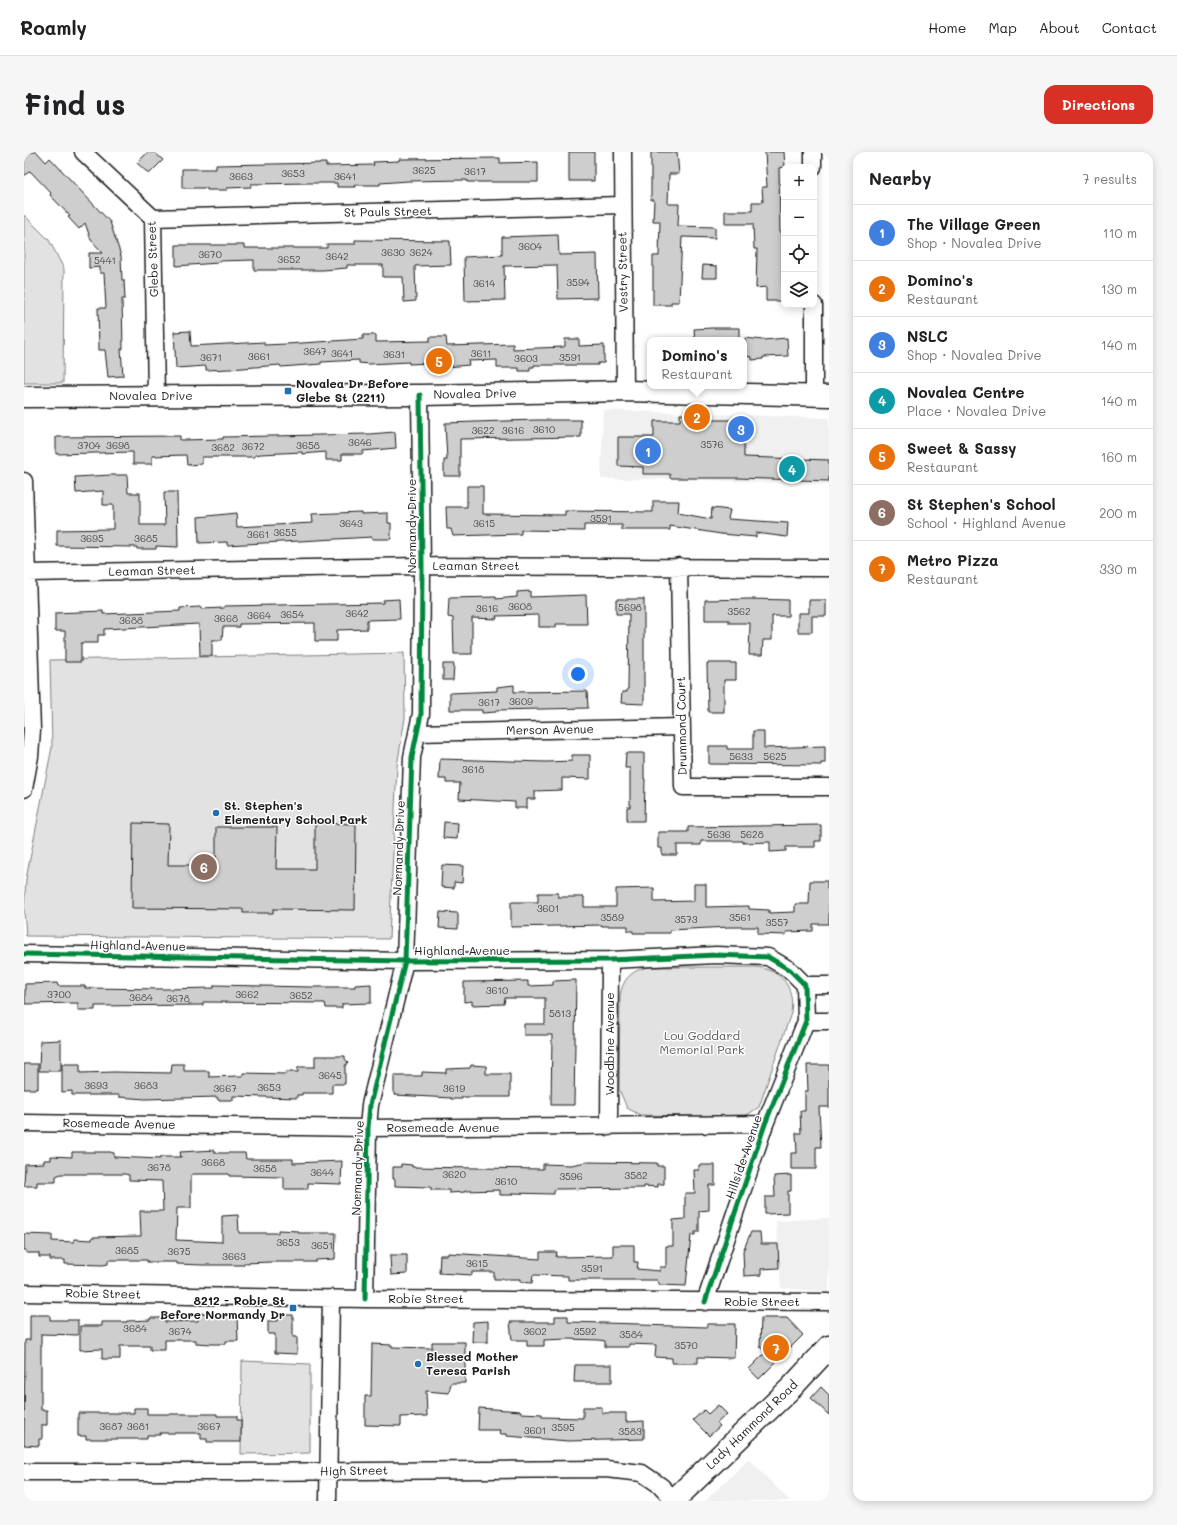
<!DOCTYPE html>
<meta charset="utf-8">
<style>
:root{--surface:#fff;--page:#f6f6f6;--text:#202124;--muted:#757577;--line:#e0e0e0;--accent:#d93025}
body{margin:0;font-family:Mali,sans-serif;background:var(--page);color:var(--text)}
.controls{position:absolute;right:12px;top:12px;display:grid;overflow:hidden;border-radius:8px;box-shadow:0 2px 10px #0003}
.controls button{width:36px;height:36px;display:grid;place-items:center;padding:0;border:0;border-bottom:1px solid var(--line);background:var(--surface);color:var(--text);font:20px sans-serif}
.you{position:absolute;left:554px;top:522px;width:14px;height:14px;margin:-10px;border:3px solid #fff;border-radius:50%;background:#1a73e8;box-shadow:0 0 0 6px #1a73e833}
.badge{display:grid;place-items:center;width:26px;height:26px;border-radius:50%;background:var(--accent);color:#fff;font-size:13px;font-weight:700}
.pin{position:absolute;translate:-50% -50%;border:2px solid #fff;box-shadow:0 1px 4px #0006}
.popup{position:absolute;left:623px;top:185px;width:100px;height:52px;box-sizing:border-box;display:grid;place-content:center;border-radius:8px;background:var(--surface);filter:drop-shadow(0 1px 3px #0005);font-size:13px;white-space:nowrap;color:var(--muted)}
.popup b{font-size:15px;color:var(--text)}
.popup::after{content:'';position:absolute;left:50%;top:100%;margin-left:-8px;border:8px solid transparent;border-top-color:var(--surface)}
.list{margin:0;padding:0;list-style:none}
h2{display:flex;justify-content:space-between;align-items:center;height:52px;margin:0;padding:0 16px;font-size:17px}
h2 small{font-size:13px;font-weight:400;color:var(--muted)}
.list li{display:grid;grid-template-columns:26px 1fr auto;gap:12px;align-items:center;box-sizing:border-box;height:56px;padding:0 16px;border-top:1px solid var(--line)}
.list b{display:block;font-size:15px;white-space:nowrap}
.list p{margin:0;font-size:13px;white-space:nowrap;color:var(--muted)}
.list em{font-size:13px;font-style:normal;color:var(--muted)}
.icon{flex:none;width:22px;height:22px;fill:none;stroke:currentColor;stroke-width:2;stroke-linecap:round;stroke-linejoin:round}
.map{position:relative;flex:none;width:805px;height:1349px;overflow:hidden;border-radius:12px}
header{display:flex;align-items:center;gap:24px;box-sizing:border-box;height:56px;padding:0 20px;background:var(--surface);border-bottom:1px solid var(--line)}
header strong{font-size:19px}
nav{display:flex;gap:22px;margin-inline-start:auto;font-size:14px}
.intro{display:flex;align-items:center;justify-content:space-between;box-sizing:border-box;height:96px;padding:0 24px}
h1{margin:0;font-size:28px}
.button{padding:10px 18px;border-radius:12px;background:var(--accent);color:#fff;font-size:14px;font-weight:700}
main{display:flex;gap:24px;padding:0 24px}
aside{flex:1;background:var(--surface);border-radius:12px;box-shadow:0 2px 10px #0003}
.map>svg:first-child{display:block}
.built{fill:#f0f0f0}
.green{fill:#e2e2e2;stroke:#7f7f7f}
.building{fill:#cecece;stroke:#1c1c1c}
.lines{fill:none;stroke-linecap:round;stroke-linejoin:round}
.minor-casing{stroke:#1c1c1c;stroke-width:19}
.tertiary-casing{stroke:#1c1c1c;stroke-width:23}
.secondary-casing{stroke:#1c1c1c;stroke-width:25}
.minor{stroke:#fff;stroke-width:16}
.tertiary{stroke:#fff;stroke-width:20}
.secondary{stroke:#fff;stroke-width:22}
.cycleway-casing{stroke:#fff;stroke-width:8}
.cycleway{stroke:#00873e;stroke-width:5}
.poi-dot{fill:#1f6fb2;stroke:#fff;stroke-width:1.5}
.labels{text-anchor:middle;stroke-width:3;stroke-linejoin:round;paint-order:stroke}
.number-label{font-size:10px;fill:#484848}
.street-label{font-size:12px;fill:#1c1c1c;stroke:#fff}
.poi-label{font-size:12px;font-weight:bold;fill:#1c1c1c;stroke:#fff;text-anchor:start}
.park-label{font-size:12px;fill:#575757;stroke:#fff}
</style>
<header>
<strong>Roamly</strong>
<nav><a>Home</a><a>Map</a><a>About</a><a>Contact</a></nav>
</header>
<div class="intro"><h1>Find us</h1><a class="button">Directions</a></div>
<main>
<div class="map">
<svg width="805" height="1349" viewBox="0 0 805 1349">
<rect width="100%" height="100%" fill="#fff"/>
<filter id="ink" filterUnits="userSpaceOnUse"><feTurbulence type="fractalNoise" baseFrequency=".025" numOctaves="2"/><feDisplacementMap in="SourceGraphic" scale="8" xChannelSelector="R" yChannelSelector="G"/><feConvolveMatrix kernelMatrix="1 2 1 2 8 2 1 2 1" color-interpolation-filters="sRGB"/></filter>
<g filter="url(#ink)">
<path class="built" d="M579,258L805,266V333L654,327H577Z
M805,1066V1140L757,1136L752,1069Z
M725,1307L766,1349H681Z"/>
<path class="green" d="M0,63L25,88L40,117L39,231H0Z
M380,501L381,566L373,614L365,787L2,784L0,758L2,727L28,595L26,508Z
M625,815H733C758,819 771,835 767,861L735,955L723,963L710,965L616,963L603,956L595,937L596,844C599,826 608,818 625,815Z
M218,1209L286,1212V1301L217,1302Z"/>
<path class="building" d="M0,0H13L22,10L26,6L86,70L97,104L98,128H100L101,147H98L99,197H97L99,224L84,225L81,198H75L74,156H82L80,121H76V115L65,116V101H79L67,88L61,71L55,77L44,65L46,64L26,43L27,41L6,19L0,24Z
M124,0H130L139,8L125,22L113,11Z
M545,0H570V29H545Z
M627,0H653L655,22H645L644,52H655L654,74L691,75V86L658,85L655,150H647V153H629V104H635L636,69H629L630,48H627Z
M741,0H760L761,15L755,16L756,80H758V133H760V149H742V135L732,136L733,97H730L729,72H701V59H728V50H739L738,35H743Z
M476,6V11L514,10V30H443V28L384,29L356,31V33H330L331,35H313V31H286L227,32V35L203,36V38H183V36H158V17H192V13L302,11V14L350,13L349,10L375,9V7Z
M534,83L535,103L573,102L574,146L534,147L533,113L480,114L481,148L441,149L440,105L478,103V85Z
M331,88L426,89L427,113L391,114L392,149L380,150L379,125H359V113H323V116L299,118H230V108L194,109V111L152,114V93H220V96H303V92H331Z
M679,113L693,114V126H678Z
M688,176H715V188H671L670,177Z
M166,179L167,194L240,190V193L263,192L339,187V183H352V190L406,189V185H422L423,194L489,192V197L539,195L541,194V187H555V194L580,193V211H574V213H510V215H506V219H495V216H473V208L444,209L445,213L423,215H407V211L385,212V210L345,212L335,211V208L297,210V212L257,215L256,213L206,217L182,218V214L152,216L150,180Z
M721,186L739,188L763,186L764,204L739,205V207L728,208V205L722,204Z
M656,262L674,263V268H720V305L805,308V329L713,326H646V322H619V315L594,314V285H630V269H656Z
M512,268H557V285L436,287V324H420V308H423L421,271Z
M371,280L372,296L339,299V302H318V308H302V300L278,302V300L237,302L231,303V305H178V312L163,313L162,303L128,304V312H109V300L32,302V285L156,284V288L199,287V285L345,282Z
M87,323H103L104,341H116V373H141L140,340H153L154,395L132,394V397H113V395L33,394V378L89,377V353H79V339L52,341L51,325Z
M443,334H459V362L541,363V359L629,360V349H655L654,361L687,367L688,356L706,358L704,367L764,371L763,385L732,381V385L697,382L646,374V378H598V373H560V379L497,378V382L429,384L427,377H423L422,355H443Z
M337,360V362L364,361V371H367V387H348V385L203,393V390L175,391L174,365L212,361L213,375L289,371L288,362Z
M506,439V445L562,443L563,472H532V475H515V463L472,464L473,467L448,466V502H430L429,466L424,465L425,446L472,445V447L493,445V440Z
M375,447L376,467L343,468V477L313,478V489H291V471L215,472V475H199L198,488H188V504H176L175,472L80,477V483H74V491H57V510H41V479H31V461L79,459V462L156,459V456L176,455L177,457L200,456V454L359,451V448Z
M592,447H620V552L597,551L598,540H603V537H604L605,462H592Z
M726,447L764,448V464H748V488H739L738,503H725L726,471H705V468H681V448Z
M785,448H802V464H788V480H774V461H785Z
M683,511H712V528H700V560H684Z
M419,512H430L429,528H419Z
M490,533V540L563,539L564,556L472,558V560L458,561V558H426V541L473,539V535Z
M729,579H740V596L801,594V611H797V613L685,612V594H703V597H729Z
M602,601H620V627H621L620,669H603V655H606V616H601Z
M548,603H566V627L538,626V638L511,639V647H503V656H491V650L435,647L436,631H422V627H415L416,607L522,610L548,609Z
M420,670L434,671L433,687L419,686Z
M109,671L145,672L144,713H192V675H253L252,717H291V671L332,672L331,758L249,757V761H219V757L108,756Z
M797,673V689H791V695H762V699L746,700V690L719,691V689H677V693H653V703H638V696H634V680H664V675Z
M418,713L439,714L438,731L430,730V736L417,735Z
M786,729H803V737H805V772H789V779L762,780V783L734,782V775H705L646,778V781H609V779H604V774H578V773L487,775V750H514V741H534V745H560V755H592V737L630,736V750L670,749V732H682V755L725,754V757L745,758V761L771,760V752H785Z
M416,760L434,761V777L415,776Z
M552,828L550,953H527L528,883H500V872H521V846H481L480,852L448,853V849L440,850V830L504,829V834L529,833V829Z
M33,831L34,834H61V836L142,837L190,836V833L286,835H331V833L347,832V851L318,852V856H302L301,851L179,850V853L71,854V858H54V851L1,852V832Z
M37,888V919H15L16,889Z
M291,904H321V907L324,910L321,914V932H308V941H278V943H273V946L209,944V948H194L193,945L121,947L95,945V943H48V939L38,940V912H56V921L90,920L147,921L148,912H160V919H185V925L215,924H219V921L262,922V920H274V915H291Z
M0,912H14V937H0Z
M447,913L462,914V922H486V945H438V947H427V946L370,943V924H398V920L422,921V917L446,916Z
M783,913H805V955H795L797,995H792V1017H767V1001H773L772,981H777L776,959H781V939H784Z
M191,998V1001H221L222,1007H269V1011L318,1009L317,1032L284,1031V1037H260V1025L205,1024V1022H170L167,1023V1056H153L152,1088L198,1090V1064L214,1063L215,1081H254V1078L274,1079V1081H312L311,1107L292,1108V1110H247L220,1111V1113H178L153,1112V1110H123V1108H84V1112L79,1113L41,1112V1108H26V1105H15V1101H2V1098H0V1082L28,1083V1089L50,1090V1087L68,1088V1085L117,1084L116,1059H139L138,1029L105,1028V1023L101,1022H37L32,1024V1030H13V1034H0L1,1012L20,1011V1008H27V1004L48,1005V1000H86L90,1001V1005L136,1007V1005H157L156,1000Z
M562,1010L633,1011V1014H640V1032H634V1035L620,1034V1036L532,1037L530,1038V1042L488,1041V1043H476V1038L441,1039V1040L425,1041V1038H407V1035L371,1034V1027H369V1015H377V1012L388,1013V1015L519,1017V1012L547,1013Z
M675,1013H691V1033H685V1058L675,1059V1080H671V1083H667L662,1134L636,1133L633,1128H544V1124L509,1123L508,1131L496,1130V1127H470V1120H448V1123L415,1121L416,1103H424V1101L516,1107V1100H533L532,1105L589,1104V1093H610V1110H614L613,1117L636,1119V1115H642V1094H649V1068L661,1067V1041H671L670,1018H675Z
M767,1023V1039H764V1061L741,1062V1045H751L750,1024Z
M727,1080H736L737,1092H754L755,1116L737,1117V1123L720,1124L719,1099Z
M366,1103H383V1122L367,1123Z
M174,1161L213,1164L214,1189H202V1192H188L172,1191V1188H141V1198H126V1194H96V1207H78V1197L56,1198V1174H78V1170H103V1169L126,1168V1166H141V1170L174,1169Z
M6,1163H26V1168H54V1183L17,1182V1258H23V1273H18V1287H15V1294L0,1293L1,1188H6Z
M254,1163H269V1185H273V1202L251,1201V1182H244V1169H254Z
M531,1164H544V1170L616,1172V1173L683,1175V1172H711L710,1206L674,1205V1211H648V1206L631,1205L632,1193L605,1192V1195H581V1189L575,1188L543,1187L520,1188V1194H503V1188H488L486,1170H531Z
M737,1166H763L779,1183L735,1227L725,1217L742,1200L736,1195Z
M464,1169V1190H448L449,1170Z
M408,1190H441V1231H427L425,1241L402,1239L403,1264L377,1265V1274L341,1273V1244H347L348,1192L368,1193V1195L408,1196Z
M551,1213H588V1230H550Z
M797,1235L805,1243V1263L787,1246Z
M694,1253L703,1262L693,1271L696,1274L685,1284L669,1268L680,1258L684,1262Z
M559,1255H578V1261H602V1270L620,1269V1287L544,1289L483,1284V1282H475L476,1278H454L455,1256L497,1259V1261L518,1262V1265L559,1266Z
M110,1256H123V1262H193V1264H213V1268H217V1290H183V1287H177V1281H136V1283H123V1287H62V1284H54V1261H110Z"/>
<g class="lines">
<g class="minor-casing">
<path id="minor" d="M59,0L129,66L132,244
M599,0L601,239
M789,0V15
M129,66L598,53
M790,153V244
M0,329L8,578L6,604L0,637
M655,414L659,635H805
M3,421L398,414L805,416
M393,581L658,575
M0,802L381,809L586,808L692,803L744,805L766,818L781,833L782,869L741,972L681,1150
M781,833H805
M782,869H805
M0,971L344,976L741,972
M585,975L586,808
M0,1141L341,1147L805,1150
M341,1147L344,976L346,953L381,809L388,605L397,562L398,414L396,243
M0,1320H217L582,1317L618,1321L637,1334L650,1348
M304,1349L307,1146"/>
</g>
<g class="tertiary-casing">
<path id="tertiary" d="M0,245L396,243L601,239L805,244"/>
</g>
<g class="secondary-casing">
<path id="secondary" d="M649,1349L768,1235L805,1195"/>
</g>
<use href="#minor" class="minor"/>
<use href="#tertiary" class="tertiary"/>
<use href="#secondary" class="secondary"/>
<g class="cycleway-casing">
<path id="cycleway" d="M0,802L381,809L586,808L692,803L744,805L766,818L781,833L782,869L741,972L681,1150
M341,1147L344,976L346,953L381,809L388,605L397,562L398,414L396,243"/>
</g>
<use href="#cycleway" class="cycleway"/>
</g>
</g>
<g class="poi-dot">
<rect x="260" y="235" width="8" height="8" rx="2"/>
<circle cx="192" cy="661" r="4"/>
<rect x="265" y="1152" width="8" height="8" rx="2"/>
<circle cx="394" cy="1212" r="4"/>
</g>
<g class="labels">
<g class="number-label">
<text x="400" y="22">3625</text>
<text x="451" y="23">3617</text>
<text x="269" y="25">3653</text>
<text x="217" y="28">3663</text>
<text x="321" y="28">3641</text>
<text x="506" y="98">3604</text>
<text x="369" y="104">3630</text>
<text x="397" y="104">3624</text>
<text x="186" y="106">3670</text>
<text x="313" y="108">3642</text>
<text x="265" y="111">3652</text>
<text x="81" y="112">5441</text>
<text x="554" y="134">3594</text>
<text x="460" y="135">3614</text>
<text x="291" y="203">3647</text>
<text x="318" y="205">3641</text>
<text x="457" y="205">3611</text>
<text x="370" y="206">3631</text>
<text x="235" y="208">3661</text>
<text x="187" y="209">3671</text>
<text x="546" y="209">3591</text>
<text x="502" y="210">3603</text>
<text x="520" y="281">3610</text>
<text x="459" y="282">3622</text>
<text x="489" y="282">3616</text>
<text x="336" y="294">3646</text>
<text x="688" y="296">3576</text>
<text x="65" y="297">3704</text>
<text x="94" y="297">3698</text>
<text x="284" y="297">3658</text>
<text x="229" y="298">3672</text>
<text x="199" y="299">3682</text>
<text x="577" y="370">3591</text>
<text x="327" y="375">3643</text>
<text x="460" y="375">3615</text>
<text x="261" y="384">3655</text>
<text x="234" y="386">3661</text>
<text x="68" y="390">3695</text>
<text x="122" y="390">3685</text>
<text x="496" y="458">3608</text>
<text x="606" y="459">5698</text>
<text x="463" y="460">3616</text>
<text x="715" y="463">3562</text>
<text x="333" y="465">3642</text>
<text x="268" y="466">3654</text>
<text x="235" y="467">3664</text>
<text x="202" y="470">3668</text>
<text x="107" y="472">3688</text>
<text x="497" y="553">3609</text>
<text x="465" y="554">3617</text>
<text x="717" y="608">5633</text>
<text x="751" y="608">5625</text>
<text x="449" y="621">3618</text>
<text x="695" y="686">5636</text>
<text x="728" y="686">5628</text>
<text x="524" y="760">3601</text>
<text x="588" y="769">3589</text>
<text x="716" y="769">3561</text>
<text x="662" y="771">3573</text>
<text x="753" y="774">3557</text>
<text x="473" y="842">3610</text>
<text x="35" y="846">3700</text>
<text x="223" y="846">3662</text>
<text x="277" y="847">3652</text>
<text x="117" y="849">3684</text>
<text x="154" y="850">3678</text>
<text x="536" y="865">5813</text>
<text x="306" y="927">3645</text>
<text x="72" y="937">3693</text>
<text x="122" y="937">3683</text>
<text x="245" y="939">3653</text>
<text x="201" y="940">3667</text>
<text x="430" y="940">3619</text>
<text x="189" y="1014">3668</text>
<text x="135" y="1019">3678</text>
<text x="241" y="1020">3658</text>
<text x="298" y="1024">3644</text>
<text x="430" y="1026">3620</text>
<text x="612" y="1027">3582</text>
<text x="547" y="1028">3596</text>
<text x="482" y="1033">3610</text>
<text x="264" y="1094">3653</text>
<text x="298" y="1097">3651</text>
<text x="103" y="1102">3685</text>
<text x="155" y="1103">3675</text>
<text x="210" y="1108">3663</text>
<text x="453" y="1115">3615</text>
<text x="568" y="1120">3591</text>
<text x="111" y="1180">3684</text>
<text x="156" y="1183">3674</text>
<text x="511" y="1183">3602</text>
<text x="561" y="1183">3592</text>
<text x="607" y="1186">3584</text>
<text x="662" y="1197">3570</text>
<text x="87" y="1278">3687</text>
<text x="114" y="1278">3681</text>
<text x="185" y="1278">3667</text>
<text x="539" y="1279">3595</text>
<text x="511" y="1282">3601</text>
<text x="606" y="1283">3583</text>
</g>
<g class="street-label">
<text transform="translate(364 60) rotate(-1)" y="4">St Pauls Street</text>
<text transform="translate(129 107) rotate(-92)" y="4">Glebe Street</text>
<text transform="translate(599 120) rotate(-91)" y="4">Vestry Street</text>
<text transform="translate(451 242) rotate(-1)" y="4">Novalea Drive</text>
<text x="127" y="248">Novalea Drive</text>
<text transform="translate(388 374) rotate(-90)" y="4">Normandy Drive</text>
<text x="452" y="418">Leaman Street</text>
<text transform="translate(128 419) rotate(-1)" y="4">Leaman Street</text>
<text transform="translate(658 574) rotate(-91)" y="4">Drummond Court</text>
<text transform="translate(526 578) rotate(-1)" y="4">Merson Avenue</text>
<text transform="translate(375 696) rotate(-88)" y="4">Normandy Drive</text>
<text transform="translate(114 794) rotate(1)" y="4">Highland Avenue</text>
<text x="438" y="803">Highland Avenue</text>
<text transform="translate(586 892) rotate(-90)" y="4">Woodbine Avenue</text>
<text transform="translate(95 972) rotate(1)" y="4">Rosemeade Avenue</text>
<text x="419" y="980">Rosemeade Avenue</text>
<text transform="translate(720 1005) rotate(-71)" y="4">Hillside Avenue</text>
<text transform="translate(334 1016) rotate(-88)" y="4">Normandy Drive</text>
<text transform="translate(79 1142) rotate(1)" y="4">Robie Street</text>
<text x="402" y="1151">Robie Street</text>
<text x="738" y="1154">Robie Street</text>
<text transform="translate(728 1273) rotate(-44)" y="4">Lady Hammond Road</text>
<text transform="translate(330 1319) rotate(-1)" y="4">High Street</text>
</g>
<g class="poi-label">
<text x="272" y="236">Novalea Dr Before<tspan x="272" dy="14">Glebe St (2211)</tspan></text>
<text x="200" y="658">St. Stephen's<tspan x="200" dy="14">Elementary School Park</tspan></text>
<text x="261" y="1153" text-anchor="end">8212 - Robie St<tspan x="261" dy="14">Before Normandy Dr</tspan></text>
<text x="402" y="1209">Blessed Mother<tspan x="402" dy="14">Teresa Parish</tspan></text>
</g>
<g class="park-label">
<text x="678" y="888">Lou Goddard<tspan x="678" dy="14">Memorial Park</tspan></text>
</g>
</g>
</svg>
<div class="controls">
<button>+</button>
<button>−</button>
<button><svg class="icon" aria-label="locate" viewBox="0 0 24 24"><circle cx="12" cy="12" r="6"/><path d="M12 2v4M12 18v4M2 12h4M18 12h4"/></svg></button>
<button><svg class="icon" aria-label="layers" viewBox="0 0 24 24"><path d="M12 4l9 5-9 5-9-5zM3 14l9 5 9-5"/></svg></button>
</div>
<div class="you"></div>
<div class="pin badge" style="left:624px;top:299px;background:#3f7fe0">1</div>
<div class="pin badge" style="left:673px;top:265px;background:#e8710a">2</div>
<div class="popup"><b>Domino's</b>Restaurant</div>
<div class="pin badge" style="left:717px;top:277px;background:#3f7fe0">3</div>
<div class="pin badge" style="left:768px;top:317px;background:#0f9aa8">4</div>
<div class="pin badge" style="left:415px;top:209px;background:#e8710a">5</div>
<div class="pin badge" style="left:180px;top:715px;background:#8d6e63">6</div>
<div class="pin badge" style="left:752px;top:1196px;background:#e8710a">7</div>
</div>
<aside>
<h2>Nearby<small>7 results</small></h2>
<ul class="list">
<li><span class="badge" style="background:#3f7fe0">1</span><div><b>The Village Green</b><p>Shop · Novalea Drive</p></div><em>110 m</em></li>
<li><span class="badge" style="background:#e8710a">2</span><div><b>Domino's</b><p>Restaurant</p></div><em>130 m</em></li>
<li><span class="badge" style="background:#3f7fe0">3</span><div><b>NSLC</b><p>Shop · Novalea Drive</p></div><em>140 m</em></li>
<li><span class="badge" style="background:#0f9aa8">4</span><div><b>Novalea Centre</b><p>Place · Novalea Drive</p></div><em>140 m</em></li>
<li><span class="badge" style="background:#e8710a">5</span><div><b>Sweet &amp; Sassy</b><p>Restaurant</p></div><em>160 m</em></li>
<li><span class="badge" style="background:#8d6e63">6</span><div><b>St Stephen's School</b><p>School · Highland Avenue</p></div><em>200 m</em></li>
<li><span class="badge" style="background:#e8710a">7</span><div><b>Metro Pizza</b><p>Restaurant</p></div><em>330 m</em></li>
</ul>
</aside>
</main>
